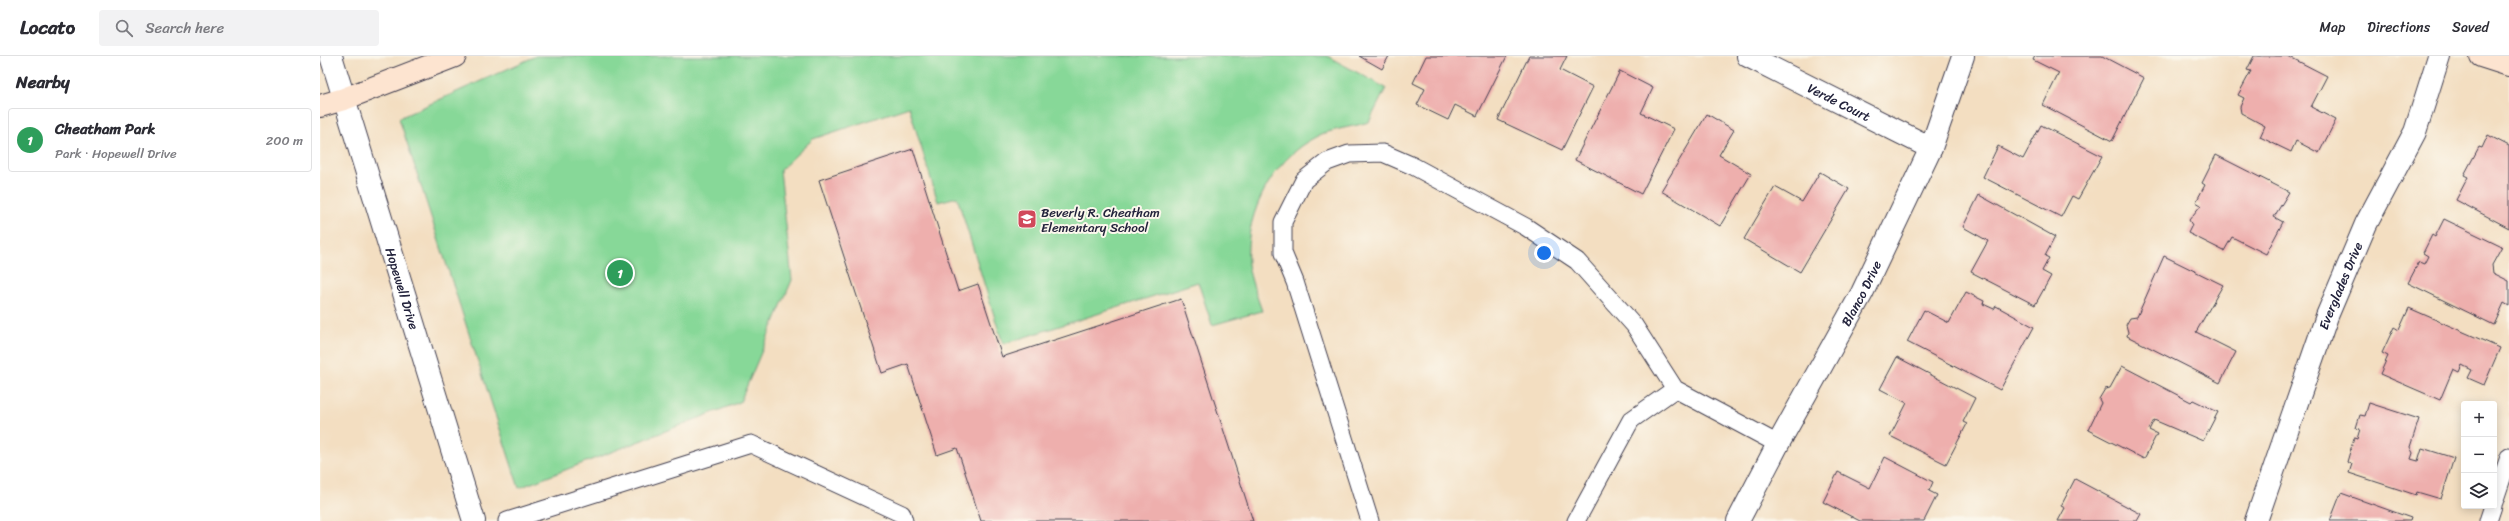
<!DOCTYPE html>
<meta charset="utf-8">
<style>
:root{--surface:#fff;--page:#f2f2f3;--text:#2b2b33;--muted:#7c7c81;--line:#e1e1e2;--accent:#1a73e8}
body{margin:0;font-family:Sriracha,sans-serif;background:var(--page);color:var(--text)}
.controls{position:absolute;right:12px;bottom:12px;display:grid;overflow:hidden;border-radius:4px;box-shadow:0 2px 10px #0003}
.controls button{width:36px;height:36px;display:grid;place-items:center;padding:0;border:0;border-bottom:1px solid var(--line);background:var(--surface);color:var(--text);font:20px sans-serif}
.you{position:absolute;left:1224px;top:197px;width:14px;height:14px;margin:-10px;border:3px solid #fff;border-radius:50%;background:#1a73e8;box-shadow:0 0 0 6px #1a73e833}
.badge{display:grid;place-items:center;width:26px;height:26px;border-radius:50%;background:var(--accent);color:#fff;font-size:13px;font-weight:700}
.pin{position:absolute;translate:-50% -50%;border:2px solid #fff;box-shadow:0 1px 4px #0006}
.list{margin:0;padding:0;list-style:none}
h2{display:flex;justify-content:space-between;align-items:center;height:52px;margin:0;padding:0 16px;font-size:17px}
h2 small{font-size:13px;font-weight:400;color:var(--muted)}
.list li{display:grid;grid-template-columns:26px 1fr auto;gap:12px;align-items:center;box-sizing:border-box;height:64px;margin:0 8px 8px;padding:0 8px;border:1px solid var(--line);border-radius:4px}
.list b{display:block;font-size:15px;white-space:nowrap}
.list p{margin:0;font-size:13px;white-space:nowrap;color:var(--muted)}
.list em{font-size:13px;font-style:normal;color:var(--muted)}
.icon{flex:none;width:22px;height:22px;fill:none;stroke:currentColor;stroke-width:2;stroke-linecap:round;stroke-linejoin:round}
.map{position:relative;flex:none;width:2189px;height:465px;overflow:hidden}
header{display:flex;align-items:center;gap:24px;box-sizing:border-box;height:56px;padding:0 20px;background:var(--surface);border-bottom:1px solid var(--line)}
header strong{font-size:19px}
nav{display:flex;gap:22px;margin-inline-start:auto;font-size:14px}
.search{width:280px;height:36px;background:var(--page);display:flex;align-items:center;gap:10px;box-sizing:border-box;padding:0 14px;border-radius:4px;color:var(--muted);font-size:15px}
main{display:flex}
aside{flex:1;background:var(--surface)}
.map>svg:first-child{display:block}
.green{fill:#87d898;stroke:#547d6a}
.building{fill:#eeafad}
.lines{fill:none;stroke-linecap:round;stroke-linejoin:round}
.lane-casing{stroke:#413e4f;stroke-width:19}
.street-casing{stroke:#413e4f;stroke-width:24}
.secondary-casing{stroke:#413e4f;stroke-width:24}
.lane{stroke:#fff;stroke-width:17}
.street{stroke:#fff;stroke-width:22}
.secondary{stroke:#fde4d0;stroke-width:22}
.labels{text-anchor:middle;stroke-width:4;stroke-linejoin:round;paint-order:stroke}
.street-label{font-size:13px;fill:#22223b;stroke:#fbf7ec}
.poi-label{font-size:13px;fill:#22223b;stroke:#fbf7ec;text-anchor:start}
</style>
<header>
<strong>Locato</strong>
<div class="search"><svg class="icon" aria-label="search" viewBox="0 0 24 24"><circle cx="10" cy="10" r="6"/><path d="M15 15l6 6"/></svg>Search here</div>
<nav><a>Map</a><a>Directions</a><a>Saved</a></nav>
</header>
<main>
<aside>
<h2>Nearby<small></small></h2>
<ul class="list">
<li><span class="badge" style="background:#2e9e5b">1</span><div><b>Cheatham Park</b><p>Park · Hopewell Drive</p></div><em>200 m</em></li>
</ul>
</aside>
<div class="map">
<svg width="2189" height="465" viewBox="0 0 2189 465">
<rect width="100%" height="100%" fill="#fbf7ec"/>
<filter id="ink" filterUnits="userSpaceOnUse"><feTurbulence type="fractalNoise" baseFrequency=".025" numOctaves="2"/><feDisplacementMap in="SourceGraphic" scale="8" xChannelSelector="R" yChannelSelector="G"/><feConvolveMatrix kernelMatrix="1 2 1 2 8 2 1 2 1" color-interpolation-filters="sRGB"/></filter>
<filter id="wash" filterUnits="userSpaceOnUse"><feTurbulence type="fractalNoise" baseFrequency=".012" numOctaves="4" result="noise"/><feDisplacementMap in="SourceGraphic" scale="16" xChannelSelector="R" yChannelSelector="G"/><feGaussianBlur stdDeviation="0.9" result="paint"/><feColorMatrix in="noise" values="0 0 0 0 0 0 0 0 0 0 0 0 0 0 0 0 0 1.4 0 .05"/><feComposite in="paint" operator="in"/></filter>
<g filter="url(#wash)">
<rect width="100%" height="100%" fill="#f3dec1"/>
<path class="green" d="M216,0H1007L1066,32L1049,66C1036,70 1021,72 1008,76C956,95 924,155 928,208C930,223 937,240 942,255L892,269L878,226L683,288L637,141L618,146L589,51L493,83L460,114L472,224L420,346L199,432L79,62Z"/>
<g id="blocks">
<path class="building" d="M1039,0H1069L1062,13Z
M1106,0H1187L1157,60L1135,49L1128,64L1097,49L1105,33L1093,27Z
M1209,0H1247L1240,14L1273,31L1242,94L1178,64Z
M1715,0H1782L1824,22L1792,85L1723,49L1739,17L1713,4Z
M1934,0H1968L2007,20L1991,51L2016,64L1999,97L1976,85L1971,96L1940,81L1945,70L1921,57L1920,51L1924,42L1918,39L1931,15L1927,14Z
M1300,15L1333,32L1321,57L1354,73L1321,138L1255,104Z
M1387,58L1414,74L1399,99L1431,118L1400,170L1341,135Z
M1721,69L1782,100L1758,143L1752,140L1741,161L1663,121L1678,90L1703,103Z
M2168,79L2189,90V172L2136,144L2148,121L2144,119L2159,91L2162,92Z
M593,93L638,235L658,228L682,301L861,243L933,465H661L637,392L617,399L588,308L562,317L499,124Z
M1896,99L1969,136L1954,161L1963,166L1946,198L1912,181L1904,195L1868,177L1872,169L1869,164L1881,149L1876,146L1885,129L1882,127Z
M1500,116L1529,133L1480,216L1424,183L1455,131L1482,146Z
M1659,139L1735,181L1725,200L1729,202L1722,215L1731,220L1715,249L1651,216L1668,185L1643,171Z
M2124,163L2182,191L2172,209L2173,217L2189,225V250L2184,247L2174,269L2088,227L2099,206L2104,208L2108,200L2103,197L2112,179L2115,181Z
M1844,200L1903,229L1876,276L1916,296L1900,327L1807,280L1808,276L1806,269L1810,262L1817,261Z
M1646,236L1664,245L1663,248L1674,253L1676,250L1714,271L1680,334L1587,286L1604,254L1629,267Z
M2089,252L2180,292L2164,329L2148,322L2152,314L2142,309L2139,316L2133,313L2120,344L2060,318L2068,300L2062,297L2074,271L2079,274Z
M1577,301L1655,342L1643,366L1647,368L1626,408L1570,380L1587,347L1560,333Z
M1802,310L1871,346L1873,344L1898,356L1883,385L1834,364L1829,374L1837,378L1824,403L1768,374L1781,347L1779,343L1785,333L1790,332Z
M2049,347L2099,363L2090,391L2093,397L2091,403L2098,405L2102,392L2134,402L2121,443L2097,436L2096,439L2029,417L2032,408L2027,406L2034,382L2037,383L2040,373L2036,372L2040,359L2045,360Z
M1565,401L1613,426L1609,435L1617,439L1604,465H1540L1503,446L1518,416L1550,432Z
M1755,423L1821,458L1817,465H1738L1745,452L1741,450Z
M2021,437L2091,462L2090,465H2010Z"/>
</g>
</g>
<g filter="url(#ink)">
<use href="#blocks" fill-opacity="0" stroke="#413e4f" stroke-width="1"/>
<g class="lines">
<g class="lane-casing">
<path id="lane" d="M2174,446L2189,401
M187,465L431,388L582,458L584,465
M1050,465L975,226L963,197V166L984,124L1007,106L1029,98L1063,97L1093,110L1206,171L1257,205L1314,269L1355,333L1458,388
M1256,465L1311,364L1355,333
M2168,465L2173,450"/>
</g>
<g class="street-casing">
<g id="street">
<path id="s1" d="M11,0L154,465"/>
<path id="s2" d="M1428,0L1611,92"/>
<path id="s3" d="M1418,465L1458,388L1542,237L1611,92L1643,0"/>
<path id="s4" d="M1936,465L2007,260L2046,168L2095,76L2119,0"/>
</g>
</g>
<g class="secondary-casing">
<path id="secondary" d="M2161,0L2189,9
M0,50L24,43L135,0"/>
</g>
<use href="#lane" class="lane"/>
<use href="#street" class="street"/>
<use href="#secondary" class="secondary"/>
</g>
</g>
<defs>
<g id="school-square" transform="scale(1)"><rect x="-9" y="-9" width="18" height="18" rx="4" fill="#d1495b" stroke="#fbf7ec"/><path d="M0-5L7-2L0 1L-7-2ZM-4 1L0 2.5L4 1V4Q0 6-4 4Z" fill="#fff"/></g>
</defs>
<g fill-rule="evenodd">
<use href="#school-square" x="707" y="163"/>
</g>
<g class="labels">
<g class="street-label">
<text dy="5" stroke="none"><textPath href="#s2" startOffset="102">Verde Court</textPath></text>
<text dy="5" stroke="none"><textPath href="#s4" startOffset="250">Everglades Drive</textPath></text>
<text dy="5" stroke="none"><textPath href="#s1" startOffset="243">Hopewell Drive</textPath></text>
<text dy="5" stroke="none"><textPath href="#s3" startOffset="259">Blanco Drive</textPath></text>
</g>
<g class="poi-label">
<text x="721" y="161">Beverly R. Cheatham<tspan x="721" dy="15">Elementary School</tspan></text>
</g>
</g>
</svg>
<div class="controls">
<button>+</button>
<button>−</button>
<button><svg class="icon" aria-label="layers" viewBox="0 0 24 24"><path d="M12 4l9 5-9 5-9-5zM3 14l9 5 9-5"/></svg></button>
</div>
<div class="you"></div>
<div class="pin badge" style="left:300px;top:217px;background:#2e9e5b">1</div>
</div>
</main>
